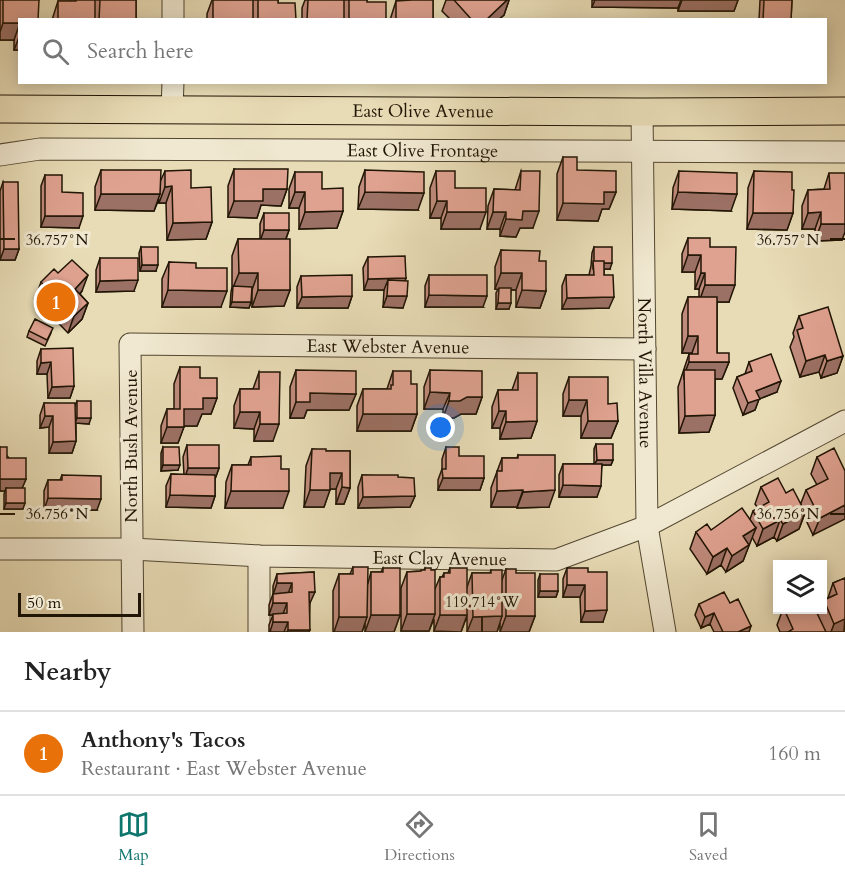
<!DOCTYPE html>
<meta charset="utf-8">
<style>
:root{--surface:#fff;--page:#f2f2f2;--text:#222;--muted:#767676;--line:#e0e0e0;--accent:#0f766e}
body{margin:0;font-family:Cardo,serif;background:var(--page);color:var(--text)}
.controls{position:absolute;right:18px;bottom:18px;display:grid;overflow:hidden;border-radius:0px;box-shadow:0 3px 15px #0003}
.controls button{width:54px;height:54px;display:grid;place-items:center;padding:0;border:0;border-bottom:2px solid var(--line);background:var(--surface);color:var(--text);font:30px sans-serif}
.scale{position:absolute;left:18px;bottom:15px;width:123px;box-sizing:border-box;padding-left:6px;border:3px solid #211505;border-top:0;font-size:16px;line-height:21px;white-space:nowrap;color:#211505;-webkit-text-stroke:4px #f0e8d0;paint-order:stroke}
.you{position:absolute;left:441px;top:428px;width:21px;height:21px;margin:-15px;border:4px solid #fff;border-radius:50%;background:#1a73e8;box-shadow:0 0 0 9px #1a73e833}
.badge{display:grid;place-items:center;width:39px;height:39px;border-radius:50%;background:var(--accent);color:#fff;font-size:20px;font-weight:700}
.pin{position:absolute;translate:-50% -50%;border:3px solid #fff;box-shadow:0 2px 6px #0006}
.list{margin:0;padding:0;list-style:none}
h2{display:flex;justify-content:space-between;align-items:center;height:78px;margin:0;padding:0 24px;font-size:26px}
h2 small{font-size:20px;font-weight:400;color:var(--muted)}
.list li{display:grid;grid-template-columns:39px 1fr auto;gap:18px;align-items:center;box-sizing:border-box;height:84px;padding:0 24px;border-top:2px solid var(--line)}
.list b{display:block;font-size:22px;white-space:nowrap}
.list p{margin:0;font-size:20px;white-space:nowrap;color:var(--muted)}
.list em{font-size:20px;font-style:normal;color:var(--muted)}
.icon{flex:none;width:33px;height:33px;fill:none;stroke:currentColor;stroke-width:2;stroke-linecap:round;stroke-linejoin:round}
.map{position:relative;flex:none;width:845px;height:632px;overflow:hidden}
.search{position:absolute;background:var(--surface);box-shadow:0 3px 15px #0003;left:18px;right:18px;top:18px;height:66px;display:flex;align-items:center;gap:15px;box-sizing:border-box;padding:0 21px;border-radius:0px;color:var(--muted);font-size:22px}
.sheet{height:162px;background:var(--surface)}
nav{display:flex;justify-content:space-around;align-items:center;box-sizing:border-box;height:84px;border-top:2px solid var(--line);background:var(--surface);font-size:16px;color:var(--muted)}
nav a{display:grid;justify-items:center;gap:3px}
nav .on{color:var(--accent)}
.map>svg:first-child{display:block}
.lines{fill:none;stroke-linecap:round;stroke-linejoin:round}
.minor-casing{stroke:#534731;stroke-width:23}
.major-casing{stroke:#211505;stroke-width:29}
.minor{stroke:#f0e8d0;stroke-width:21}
.major{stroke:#e8dcb6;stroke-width:27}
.wall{fill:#c08b7c;stroke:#211505;stroke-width:1.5}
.shaded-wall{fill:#9c7165;stroke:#211505;stroke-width:1.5}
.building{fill:#dfa290;stroke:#211505;stroke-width:1.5}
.ticks{fill:none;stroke:#211505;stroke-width:2}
.labels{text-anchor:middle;stroke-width:6;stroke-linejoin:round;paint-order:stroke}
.street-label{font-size:18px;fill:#211505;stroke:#f0e8d0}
.ticks-label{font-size:15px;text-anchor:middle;fill:#211505;stroke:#f0e8d0;stroke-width:6;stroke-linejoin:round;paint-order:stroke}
</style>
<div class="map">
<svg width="845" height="632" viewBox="0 0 845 632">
<rect width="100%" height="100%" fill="#e8dcb6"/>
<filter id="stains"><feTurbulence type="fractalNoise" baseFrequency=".00333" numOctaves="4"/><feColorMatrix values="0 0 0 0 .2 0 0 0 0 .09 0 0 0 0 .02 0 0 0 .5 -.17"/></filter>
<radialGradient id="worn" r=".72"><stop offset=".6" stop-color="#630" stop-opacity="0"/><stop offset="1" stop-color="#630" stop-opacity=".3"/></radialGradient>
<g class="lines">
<g class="minor-casing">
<g id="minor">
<path d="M173,20V0"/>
<path d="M172,110L173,82"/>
<path id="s1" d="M642,112L647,526L665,632"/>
<path id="s2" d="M0,155L40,149L845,152"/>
<path id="s3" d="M0,549H132L259,556L556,560L647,526L845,421"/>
<path d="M259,556V632"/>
<path id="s4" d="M133,632L130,344L645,349"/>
</g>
</g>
<g class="major-casing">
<g id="major">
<path id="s5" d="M0,109L642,112L845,111"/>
</g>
</g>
<use href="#minor" class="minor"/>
<use href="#major" class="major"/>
</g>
<path class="wall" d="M0,0H39L20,20V50H14V40H0Z
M71,0H136V20H52L58,1H71Z
M212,0H278V3L296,20H207V14Z
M305,0H367V2L386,20H302V8Z
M411,0H433V20H390L396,1Z
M446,0H509L504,15L498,20H451L442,11Z
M592,0H738L734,11H678V8L592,7Z
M760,0H792L791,20H759Z
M563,157L577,170L616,192L609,209H602L598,221L557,220V174Z
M234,169L287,189L281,206L261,205L257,218L228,217V186Z
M101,170L160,182L165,171L191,188L212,222L206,239L167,240L166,203H159V199L154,211L95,210V187Z
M365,170L418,210L358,209L359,187Z
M436,171L455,188L480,229H441V218H430V188Z
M521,171L533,228H520L516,237L500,236V229H487L488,206L494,189L515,190Z
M679,171L731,211L672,209L673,188Z
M754,171L792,190L793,213L787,230L747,229L748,188Z
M295,172L322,189L343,211L337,228L299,229V208H289V189Z
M829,173L842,240L815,241V229H802V206L808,190L824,189Z
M45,175L62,192L79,228L41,227V186Z
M3,182L19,249L15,260H0V191Z
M264,213L289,230L286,239L290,290L284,306L252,307V290L251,302L249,308L230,307L231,292L232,287V256L238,239H260V224Z
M688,238L710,247L729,302H717V353L729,362L722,379H715V415L709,432L679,433L678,387L689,354H692V353H682V314L688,297H699V289H695V272H682V254Z
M141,247L156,271H140L139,253Z
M594,247L610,269H604V275L609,308L562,309V286L566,275H589L591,266L592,253Z
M501,250L539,261L546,291L540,308L516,307V290H511L509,309H496V293L498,289H495V267Z
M368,257L406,278L405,281L403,308L383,307L384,290H364L363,268Z
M100,258L134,291L96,292V270Z
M169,262L196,268L221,307H162V279Z
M429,275L483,307H425V286Z
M301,276L352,296L348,308H297V287Z
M41,282L82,291L80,294L88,303L82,319L68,333L35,299Z
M799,316L843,356L837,373L821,378L819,372L800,377L790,347L794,337L793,333Z
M29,331L51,333L45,346L27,337Z
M41,349L74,386L70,398H48L47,374H37V361Z
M749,362L777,392L759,399L755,410L743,415L733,388L737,377L745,374Z
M180,367L200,378L217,398L211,414H202L197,426H184L178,443H161V426L167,409H174V384Z
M296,370L356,394L349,410H307L304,418H290V387Z
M430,370L482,397L476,414H461L454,418H443V409H424V387Z
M393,371L411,384L417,414L411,431H357V406L363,389H387Z
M259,372L273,441H254V429L234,428V406L240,389H253Z
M518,373L537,421L531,438L500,439V428H492V407L498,390H512Z
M569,377L608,404L618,421L611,438H581V416H563V394Z
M77,401L89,424L76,423V441L72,453H49V427L40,428V415L44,403L75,406Z
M596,444L613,460L611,465H602L597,497H559V475L563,464H594V449Z
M187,445L219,468L215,479V496L211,508L166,507V486L171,474L184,475L183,457Z
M0,447L26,479L22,488L23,509H4V494L5,491H0Z
M163,447L178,470L161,471V453Z
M446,447L459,456L484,478L480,490H438V480L442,469V459Z
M312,449L326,451H350V488L344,504H336V489H330L324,507H304L306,466Z
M518,455L549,507L517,508V507H491V488L502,458H517Z
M251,457L281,469L283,508H225L226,482L232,465H248Z
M817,457L845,471L813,535L804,516L799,529L777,541L774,537L757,546L752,537L743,561L726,572L721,565L707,574L690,549L696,532L711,530L750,519L753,511L758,508L755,504L761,487L786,493L801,503L806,490L817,485L811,474Z
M62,475L97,510H44V491L48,480H60Z
M362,475L398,477L415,496L410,507L358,508V487Z
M353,567L368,583L371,572H381L383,568L400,615L394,632H365V623L362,632H333V591L339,574H350Z
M425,568L435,589L440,577H442L444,573H448L450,568L467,587L472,573H490L491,570L502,580L506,569L516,573L535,616L529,632H500V623L497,632H467V616L461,632L434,631V619L429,631H401V588L407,572L420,571L424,570Z
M567,568L588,572L603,622H581L580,597H563V579Z
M314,572L310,603L309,632H269V625L273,615H269V605L273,594V586L277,574Z
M540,574L558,591L556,597H538V580Z
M845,578L844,632H780L777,625L783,609H822L824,600L828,598L833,583Z
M730,603L749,632H714L710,624L701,628L695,615L699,604Z"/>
<path class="shaded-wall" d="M507,0H509L504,15L498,20H486Z
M595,0H681L678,8L592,7Z
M682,0H738L734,11H678Z
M3,23H20L14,40H0V32Z
M20,35V50H14Z
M172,186L166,203H159L165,187Z
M263,189H287L281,206L261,205L257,218L228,217L234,201Z
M295,192H305L299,208H289Z
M365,192L424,193L418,210L358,209Z
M604,192H616L609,209H602L598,221L557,220L563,203Z
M678,192L737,194L731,211L672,209Z
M101,194H160L154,211L95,210Z
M437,201H447L441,218H430Z
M343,211L337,228L299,229L305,212Z
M523,211H539L533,228H520L516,237L500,236L506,219Z
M447,212H486L480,229H441Z
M493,212H506L500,229H487Z
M821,212L815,229H802L808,213Z
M753,213H793L787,230L747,229Z
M45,216H83L79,228L41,227Z
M212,222L206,239L167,240L173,223Z
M821,224H845V232L842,240L815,241Z
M264,230H289L285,241H260Z
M4,249H19L15,260H0Z
M688,255H701L695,272H682Z
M593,263H612L610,269H593Z
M142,265H158L156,271H140Z
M239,273H258L252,290H232Z
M501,273H522L516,290L495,289Z
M701,273H705L699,289H695Z
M88,275L82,291L69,306L75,289Z
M406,278L402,289L388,280L384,290H364L368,279Z
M138,280L134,291L96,292L100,281Z
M705,285H735L729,302H699Z
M168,290L227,291L221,307H162Z
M258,290H290L284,306L252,307Z
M522,290L546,291L540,308L516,307Z
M429,295L487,296L483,307H425Z
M352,296L348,308H297L302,297Z
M387,296H407L403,308L383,307Z
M614,297L609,308L562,309L567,298Z
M232,302H251L249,308L230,307Z
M88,303L82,319L68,333L74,316Z
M498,303H511L509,309H496Z
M688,336H698L692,353H682Z
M825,355L819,372L800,377L806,361Z
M843,356L837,373L821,378L827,361Z
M51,362L47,374H37L41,363Z
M689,362H729L722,379H684V375Z
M781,381L777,392L759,399L755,410L743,415L748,403L756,391Z
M74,386L70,398H48L52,387Z
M430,392L450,393L443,409H424Z
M310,393L356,394L349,410H307L304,418H290L296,402Z
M467,397H482L476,414H461L454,418H443L449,401Z
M203,398H217L211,414H202L197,426H178L184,409Z
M569,400H587L581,416H563Z
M499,411H506L500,428H492Z
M240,412H260L254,429L234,428Z
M363,414H417L411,431H357Z
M715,415L709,432L679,433L685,416Z
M45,416H53L49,427L40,428Z
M77,418H91L89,424L75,423Z
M537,421L531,438L500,439L506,422Z
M588,421H618L611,438H581Z
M260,424H279L273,441H254Z
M167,427H184L178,443H161Z
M76,441L72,453H49L53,442Z
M597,460H613L611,465H594Z
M163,465H180L178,470L161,471Z
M188,468H219L215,479L184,480Z
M330,473H342L336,489H324Z
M443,478H484L480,490H438Z
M0,479H26L21,491L6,488L5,491H0Z
M563,485L601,486L597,497H559Z
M342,487L350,488L344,504H336Z
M310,490H330L324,507H304Z
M523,490L517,507H491L497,491Z
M555,490L549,507L517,508L523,492Z
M231,491H289L283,508H225Z
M170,495L215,496L211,508L166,507Z
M415,496L410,507L358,508L363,497Z
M48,498L101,499L97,510H44Z
M6,503H25L23,509H4Z
M845,505V519L813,535L820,518Z
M805,512L799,529L777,541L783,524Z
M780,520L774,537L757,546L763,529Z
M756,528L743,561L726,572L732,556L743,536Z
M727,548L721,565L707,574L713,557Z
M277,583H292L288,594L273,595Z
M567,585H585L580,597H563Z
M540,591H558L556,597H538Z
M309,592H315L310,603H305Z
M273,603H287L283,614L269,615Z
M607,610L603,622H581L585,611Z
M714,613L710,624L701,628L705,617Z
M407,614H435L429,631H401Z
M845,614L844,632H831L834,624Z
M371,615H400L394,632H365Z
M440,615H467L461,632L434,631Z
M502,616L497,632H467L473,617Z
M506,616H535L529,632H500Z
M339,617H367L362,632H334Z
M273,622H288L284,632H270Z
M751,626L749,632H738Z
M288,630H310L309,632H287Z"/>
<path class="building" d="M3,0H39L38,20H20V23H3Z
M76,0H95V20H58V1H76Z
M100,0H136V20H99Z
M213,0H253V20H213Z
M258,0H278V3H295L296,20H258Z
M308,0H344V20H307Z
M349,0H367V2H386V20H349Z
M412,0H433V20H396V1Z
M454,0H507L486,20H472Z
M764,0H792L791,20H763Z
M563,157H577V170L616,171V192H604V204L563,203Z
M234,169H288L287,189H263V201H234Z
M101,170H161L160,194H101Z
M191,170V188L211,187L212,222L173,223L172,186L165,187V171Z
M365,170L424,172V193L365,192Z
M436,171H455V188H486V212H447V201H437Z
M521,171H540L539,211H523L522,220L506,219V212H493L494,189L520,190Z
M679,171L737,173V194L678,192Z
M754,171L792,172V190H794L793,213H753Z
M295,172H322V189L343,188V211L305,212V192H295Z
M829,173H845V224H821V212L808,213V190L830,189Z
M45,175H62V192L83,193V216H45Z
M3,182H18L19,249H4Z
M264,213H289V230H264Z
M688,238H710V247H736L735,285H705V273H701V255H688Z
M238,239H290V290H258V273H239Z
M141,247H158V265H142Z
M594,247H612V263H604V261H594Z
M501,250L540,251L539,261H546V291L522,290V273H501Z
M405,256L406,278L368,279V257Z
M100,258H138V280L100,281Z
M72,260L88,275L75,289L88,303L74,316L41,282L54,269L58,273Z
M593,261H604V275H613L614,297L567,298L566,275H594Z
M169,262L196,263V268H227V291L168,290Z
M352,275V296L302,297L301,276Z
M429,275H487V296L429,295Z
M388,280L408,281L407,296H387Z
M233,286L252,287L251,302H232Z
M499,288H511V303H498Z
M688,297H717V353H729V362H689V354H698V336H688Z
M828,307L843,356L827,361L825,355L806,361L797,330L803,328L799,316Z
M35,319L53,328L47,340L29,331Z
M73,348L74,386L52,387L51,362L41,363V349Z
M771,354L781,381L756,391L760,399L748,403L737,377L752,371L749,362Z
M180,367H200V378H217V398H203V409H184V427H167V409H180Z
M296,370L356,371V394L310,393V402H296Z
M430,370L482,371V397H467L460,401H449L450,393L430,392Z
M684,370H715V415L685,416Z
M393,371H411V384H417V414H363V389H391V385H393Z
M259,372H280L279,424H260V412H240V389H259Z
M518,373H537V421L506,422V411H499L498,390H518Z
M569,377H608V404L617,403L618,421H588L587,400H569Z
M77,401H91V418H77Z
M44,403H75L76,441L53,442V416H45Z
M596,444H613V460H597Z
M187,445H219V468H188Z
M0,447H7V458H26V479H0Z
M163,447H179L180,465H163Z
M446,447H459V456H484V478H443L442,469H446Z
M834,448L845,471V505L820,518L806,490L828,479L817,457Z
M312,449H326V451H350V488L342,487V473H330V490H310Z
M518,455H555V490L523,492V490L497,491V471H502V458H518Z
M281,456V469H289V491H231L232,465H251V457Z
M563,464H602L601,486L563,485Z
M171,474L215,475V496L170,495Z
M62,475L101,476V499L48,498V480H62Z
M362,475H398V477L414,478L415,496L363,497Z
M778,478L786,493L793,489L805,512L783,524L780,520L763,529L753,511L769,502L761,487Z
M6,488H25V503H6Z
M742,508L756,528L743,536L749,545L732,556L727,548L713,557L696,532L707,524L711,530Z
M353,567H368L367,617H339V574H353Z
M383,568H400V615H371V572H383Z
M425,568H431V570H435V614H407V572L421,571V570H425Z
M450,568H467V615H440V577H444V573H450Z
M567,568H588V572H607V610L585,611V585H567Z
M506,569H516V573H535V616H506Z
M491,570H502V616L473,617L472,573H491Z
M314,572L315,592H309L310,630H288V622H273V614L287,613V603H273V594L292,592V583H277V574Z
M540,574H558V591H540Z
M845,578V619L834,624L824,600L837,594L833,583Z
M724,592L730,603L738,599L751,626L738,632H723L714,613L705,617L699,604Z
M784,609H815L826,632H788L793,629Z"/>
<path class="ticks" d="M0,239H15M830,239H845M0,514H15M830,514H845M482,617V632"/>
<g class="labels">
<g class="street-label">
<text dy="6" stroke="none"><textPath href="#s5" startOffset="423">East Olive Avenue</textPath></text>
<text dy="6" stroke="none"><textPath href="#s2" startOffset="423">East Olive Frontage</textPath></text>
<text dy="6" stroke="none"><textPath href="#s4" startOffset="546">East Webster Avenue</textPath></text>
<text dy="6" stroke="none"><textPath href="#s1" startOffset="261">North Villa Avenue</textPath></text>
<text transform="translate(131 446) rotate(-90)" y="6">North Bush Avenue</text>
<text dy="6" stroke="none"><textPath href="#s3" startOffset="440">East Clay Avenue</textPath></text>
</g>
</g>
<g class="ticks-label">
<text x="57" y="245">36.757°N</text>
<text x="788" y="245">36.757°N</text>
<text x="57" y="519">36.756°N</text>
<text x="788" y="519">36.756°N</text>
<text x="482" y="607">119.714°W</text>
</g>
<rect width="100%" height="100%" filter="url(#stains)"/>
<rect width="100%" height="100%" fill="url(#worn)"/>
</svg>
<div class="controls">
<button><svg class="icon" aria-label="layers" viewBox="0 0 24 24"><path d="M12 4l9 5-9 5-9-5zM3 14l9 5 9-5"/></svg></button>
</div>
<div class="scale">50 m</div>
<div class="you"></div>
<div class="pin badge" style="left:56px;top:302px;background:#e8710a">1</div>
<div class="search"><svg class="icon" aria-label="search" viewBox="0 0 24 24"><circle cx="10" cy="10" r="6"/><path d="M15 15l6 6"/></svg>Search here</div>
</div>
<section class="sheet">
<h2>Nearby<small></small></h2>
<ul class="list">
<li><span class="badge" style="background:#e8710a">1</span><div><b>Anthony's Tacos</b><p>Restaurant · East Webster Avenue</p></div><em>160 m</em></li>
</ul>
</section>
<nav>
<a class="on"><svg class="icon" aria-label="map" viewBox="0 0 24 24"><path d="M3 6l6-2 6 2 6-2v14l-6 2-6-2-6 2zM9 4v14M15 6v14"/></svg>Map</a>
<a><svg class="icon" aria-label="directions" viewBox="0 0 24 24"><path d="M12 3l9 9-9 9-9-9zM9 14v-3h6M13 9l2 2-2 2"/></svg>Directions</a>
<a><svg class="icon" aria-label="saved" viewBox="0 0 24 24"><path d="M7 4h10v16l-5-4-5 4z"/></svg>Saved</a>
</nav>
